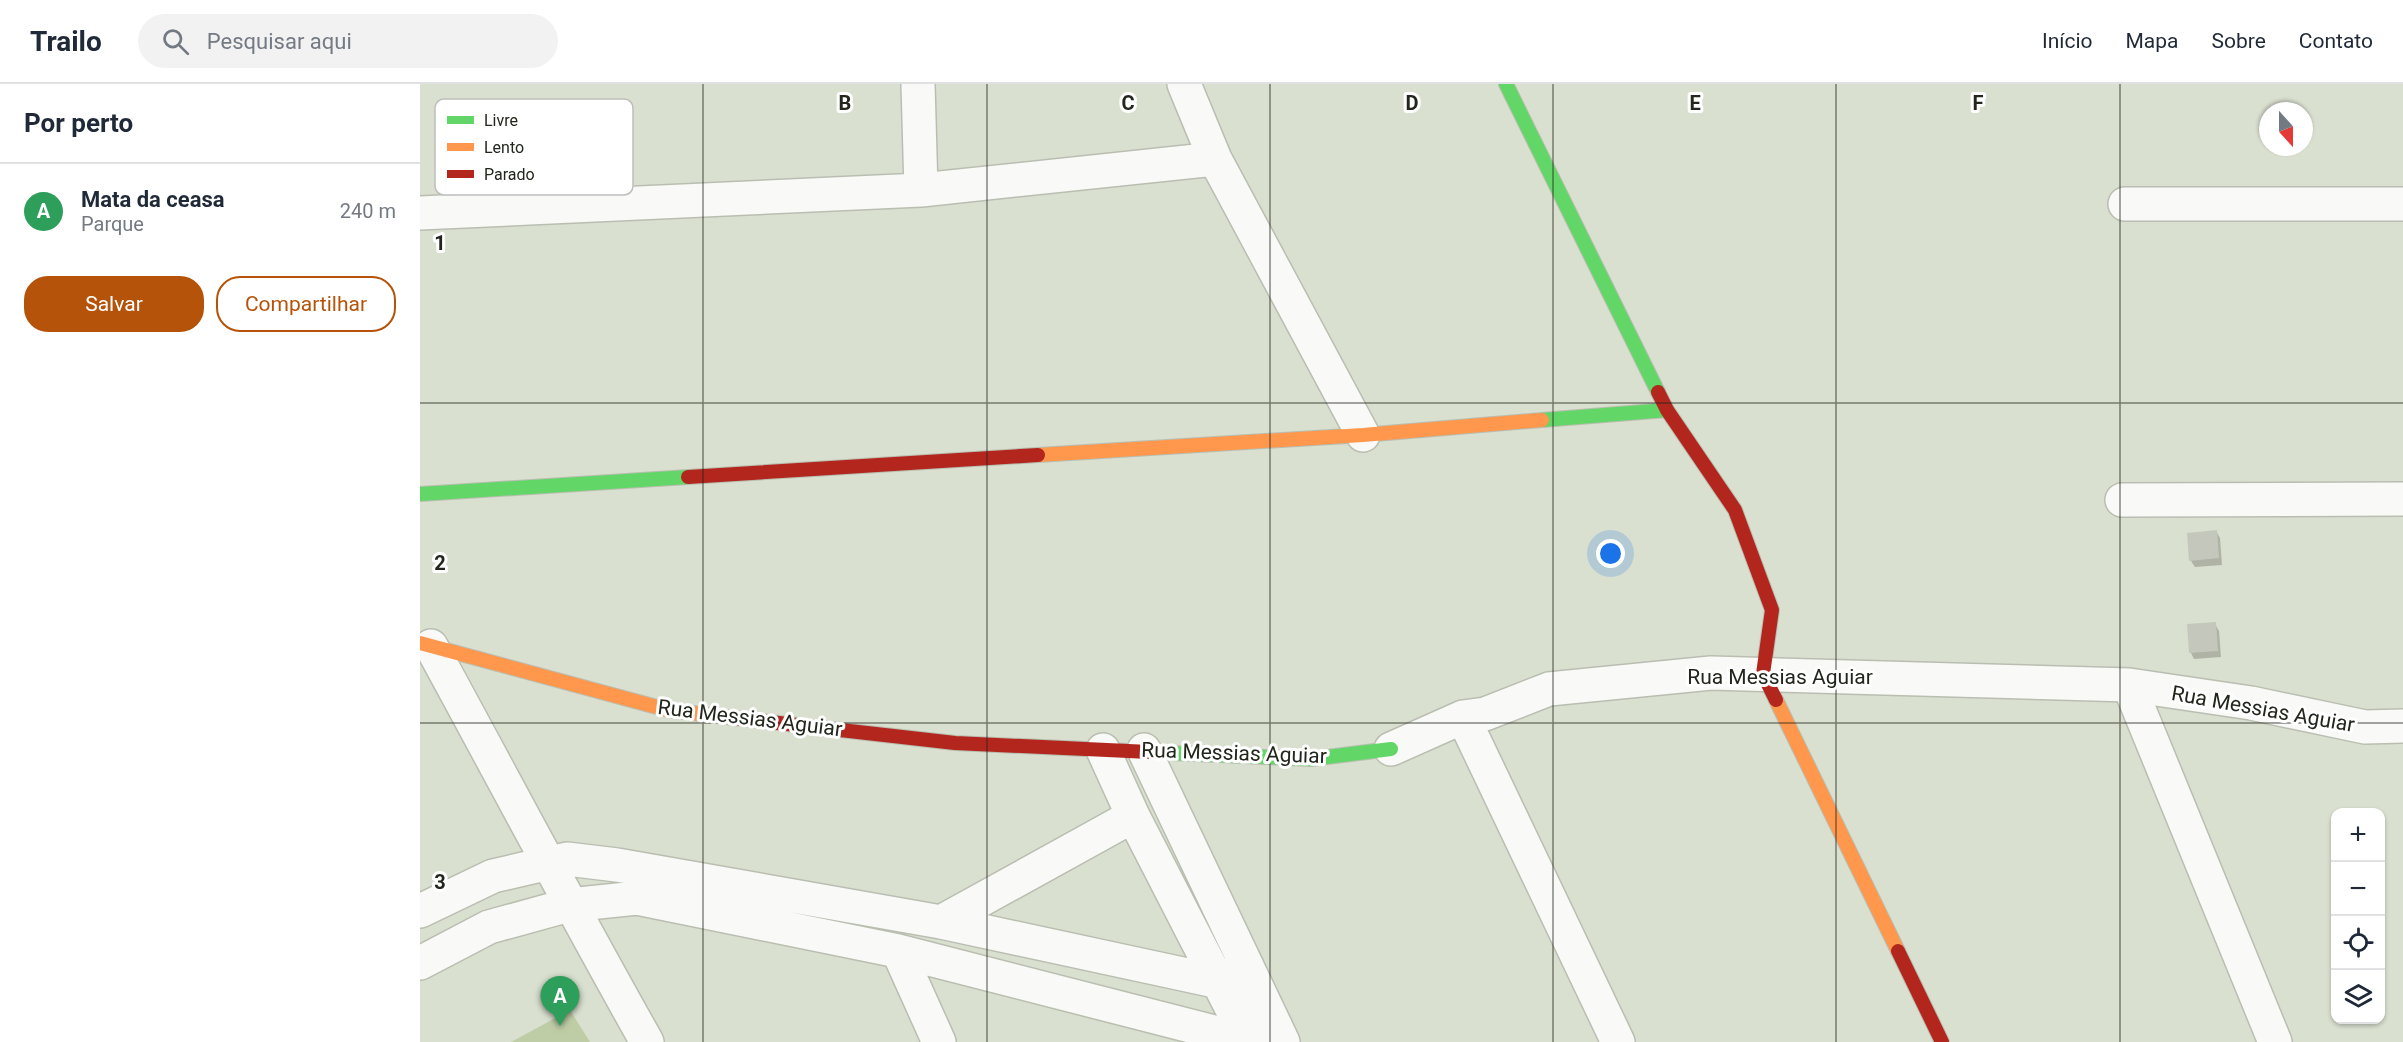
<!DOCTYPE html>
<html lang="pt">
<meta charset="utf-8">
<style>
:root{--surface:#fff;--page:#f2f2f3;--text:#1f2937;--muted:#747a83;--line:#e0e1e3;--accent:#b45309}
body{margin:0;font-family:Roboto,sans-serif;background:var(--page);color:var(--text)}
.controls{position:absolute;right:18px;bottom:18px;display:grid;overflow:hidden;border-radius:12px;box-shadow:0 2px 4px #0004}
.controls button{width:54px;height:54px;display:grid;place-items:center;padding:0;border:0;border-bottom:2px solid var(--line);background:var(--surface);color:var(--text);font:30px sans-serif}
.compass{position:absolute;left:1839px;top:18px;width:54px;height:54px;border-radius:50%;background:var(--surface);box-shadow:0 2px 4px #0004;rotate:159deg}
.you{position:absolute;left:1191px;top:470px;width:21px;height:21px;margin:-15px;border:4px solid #fff;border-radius:50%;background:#1a73e8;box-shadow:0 0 0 9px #1a73e833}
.badge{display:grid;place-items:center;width:39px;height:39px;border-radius:50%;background:var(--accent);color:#fff;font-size:20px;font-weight:700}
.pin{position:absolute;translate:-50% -50px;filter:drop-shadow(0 2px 3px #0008)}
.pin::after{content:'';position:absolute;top:32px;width:21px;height:18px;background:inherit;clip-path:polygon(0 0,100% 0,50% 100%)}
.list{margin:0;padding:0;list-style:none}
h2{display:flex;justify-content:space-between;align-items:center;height:78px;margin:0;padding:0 24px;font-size:26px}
h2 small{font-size:20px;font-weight:400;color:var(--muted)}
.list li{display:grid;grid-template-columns:39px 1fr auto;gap:18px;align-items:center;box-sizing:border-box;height:96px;padding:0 24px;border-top:2px solid var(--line)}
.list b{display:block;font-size:22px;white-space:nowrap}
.list p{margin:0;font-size:20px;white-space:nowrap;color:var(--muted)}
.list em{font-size:20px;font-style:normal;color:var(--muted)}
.actions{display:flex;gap:12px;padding:18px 24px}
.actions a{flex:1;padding:14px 0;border:2px solid var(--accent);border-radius:24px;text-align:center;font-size:21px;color:var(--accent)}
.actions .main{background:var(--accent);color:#fff}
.icon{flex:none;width:33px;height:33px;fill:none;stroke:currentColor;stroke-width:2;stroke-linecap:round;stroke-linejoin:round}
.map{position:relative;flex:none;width:1983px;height:958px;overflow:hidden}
header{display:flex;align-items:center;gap:36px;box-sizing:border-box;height:84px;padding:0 30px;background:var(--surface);border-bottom:2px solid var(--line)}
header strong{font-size:28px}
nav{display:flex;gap:33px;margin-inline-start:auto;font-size:21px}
.search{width:420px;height:54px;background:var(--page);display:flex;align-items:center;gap:15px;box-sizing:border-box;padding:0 21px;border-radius:33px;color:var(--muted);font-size:22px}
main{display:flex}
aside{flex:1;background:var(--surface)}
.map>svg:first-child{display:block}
.green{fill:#bfcda6}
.shadow{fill:#0003}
.building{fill:#c4c8bc}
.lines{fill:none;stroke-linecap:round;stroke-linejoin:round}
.street-casing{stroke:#b9beb1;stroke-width:36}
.fast-casing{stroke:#b9beb1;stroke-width:16}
.slow-casing{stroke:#b9beb1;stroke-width:16}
.jam-casing{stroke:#b9beb1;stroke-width:16}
.street{stroke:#f9faf8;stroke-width:33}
.fast{stroke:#63d668;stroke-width:14}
.slow{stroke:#ff974d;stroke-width:14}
.jam{stroke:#b3261e;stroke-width:14}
.grid{fill:none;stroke:#22261c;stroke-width:1.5;stroke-opacity:0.55}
.labels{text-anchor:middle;stroke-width:6;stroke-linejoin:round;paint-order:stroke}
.street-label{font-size:21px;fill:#22261c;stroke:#fff}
.key{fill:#fff;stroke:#bdbebb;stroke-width:1.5}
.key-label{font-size:16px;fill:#22261c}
.grid-label{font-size:20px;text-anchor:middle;font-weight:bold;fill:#22261c;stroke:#fff;stroke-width:6;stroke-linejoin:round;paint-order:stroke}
</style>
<header>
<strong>Trailo</strong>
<div class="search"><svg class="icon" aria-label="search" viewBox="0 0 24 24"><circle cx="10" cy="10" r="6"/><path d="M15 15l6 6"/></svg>Pesquisar aqui</div>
<nav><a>Início</a><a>Mapa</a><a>Sobre</a><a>Contato</a></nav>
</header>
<main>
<aside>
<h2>Por perto<small></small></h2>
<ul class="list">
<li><span class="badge" style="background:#2e9e5b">A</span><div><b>Mata da ceasa</b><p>Parque</p></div><em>240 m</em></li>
</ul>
<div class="actions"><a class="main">Salvar</a><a>Compartilhar</a></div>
</aside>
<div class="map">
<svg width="1983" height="958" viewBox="0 0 1983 958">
<rect width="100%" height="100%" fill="#dae0d0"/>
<path class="green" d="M150,926L170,958H91Z"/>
<path class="shadow" d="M1796,447L1800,454L1802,481L1775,483L1771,477Z
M1795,540L1799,547L1801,573L1774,575L1771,569Z"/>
<path class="building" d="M1797,446L1799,474L1769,477L1767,449Z
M1796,538L1798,567L1769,569L1767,540Z"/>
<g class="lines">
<g class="street-casing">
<path id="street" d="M498,0L501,106
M764,0L795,75L943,351
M1705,120H1983
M0,129L501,106L795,75
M1702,416L1983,415
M11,562C83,694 153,827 227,958
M1709,601L1855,958
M1043,633L1198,958
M971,665L1043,633L1065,630L1129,605L1291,589L1709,601L1831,619L1945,643L1983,642
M683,666L713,732L829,958
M724,666L863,958
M0,827L73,792L147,775L197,781L521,838L795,897L827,882
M521,838L713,732
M478,867L519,958
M0,879L69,843L149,821L217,814L478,867L829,957L856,943"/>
</g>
<g class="fast-casing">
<path id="fast" d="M1086,0L1238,308
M1122,336L1247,326
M0,410L268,393
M751,669L891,675L971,665"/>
</g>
<g class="slow-casing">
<path id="slow" d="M618,371L943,351L1122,336
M0,559L248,626L314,634
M1356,616L1478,867"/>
</g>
<g class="jam-casing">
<path id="jam" d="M1238,308L1247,326L1315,426L1352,526L1343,590L1356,616
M268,393L618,371
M314,634L535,659L751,669
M1478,867L1522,958"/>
</g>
<use href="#street" class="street"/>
<use href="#fast" class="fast"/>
<use href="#slow" class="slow"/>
<use href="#jam" class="jam"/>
</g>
<path class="grid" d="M283,0V958M567,0V958M850,0V958M1133,0V958M1416,0V958M1700,0V958M0,319H1983M0,639H1983"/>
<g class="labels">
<g class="street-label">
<text x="1360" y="600">Rua Messias Aguiar</text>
<text transform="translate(1843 625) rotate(10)" y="7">Rua Messias Aguiar</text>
<text transform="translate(330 634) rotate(7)" y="7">Rua Messias Aguiar</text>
<text transform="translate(814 669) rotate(2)" y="7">Rua Messias Aguiar</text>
</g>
</g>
<rect x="15" y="15" width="198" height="96" rx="9" class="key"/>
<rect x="27" y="32" width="27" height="8" fill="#63d668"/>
<rect x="27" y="59" width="27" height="8" fill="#ff974d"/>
<rect x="27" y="86" width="27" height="8" fill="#b3261e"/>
<g class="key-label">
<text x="64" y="42">Livre</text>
<text x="64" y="69">Lento</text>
<text x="64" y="96">Parado</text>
</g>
<g class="grid-label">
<text x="425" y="26">B</text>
<text x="708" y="26">C</text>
<text x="992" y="26">D</text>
<text x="1275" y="26">E</text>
<text x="1558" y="26">F</text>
<text x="20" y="166">1</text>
<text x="20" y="486">2</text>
<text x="20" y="805">3</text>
</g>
</svg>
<div class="controls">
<button>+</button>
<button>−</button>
<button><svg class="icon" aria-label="locate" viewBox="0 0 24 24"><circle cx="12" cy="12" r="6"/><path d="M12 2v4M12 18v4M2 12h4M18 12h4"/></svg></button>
<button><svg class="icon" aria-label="layers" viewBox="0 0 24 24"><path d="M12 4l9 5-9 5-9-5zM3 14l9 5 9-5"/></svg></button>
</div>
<svg class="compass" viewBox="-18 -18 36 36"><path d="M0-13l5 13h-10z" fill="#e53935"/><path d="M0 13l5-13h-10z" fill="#747a83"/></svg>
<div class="you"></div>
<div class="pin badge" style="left:140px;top:942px;background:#2e9e5b">A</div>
</div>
</main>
